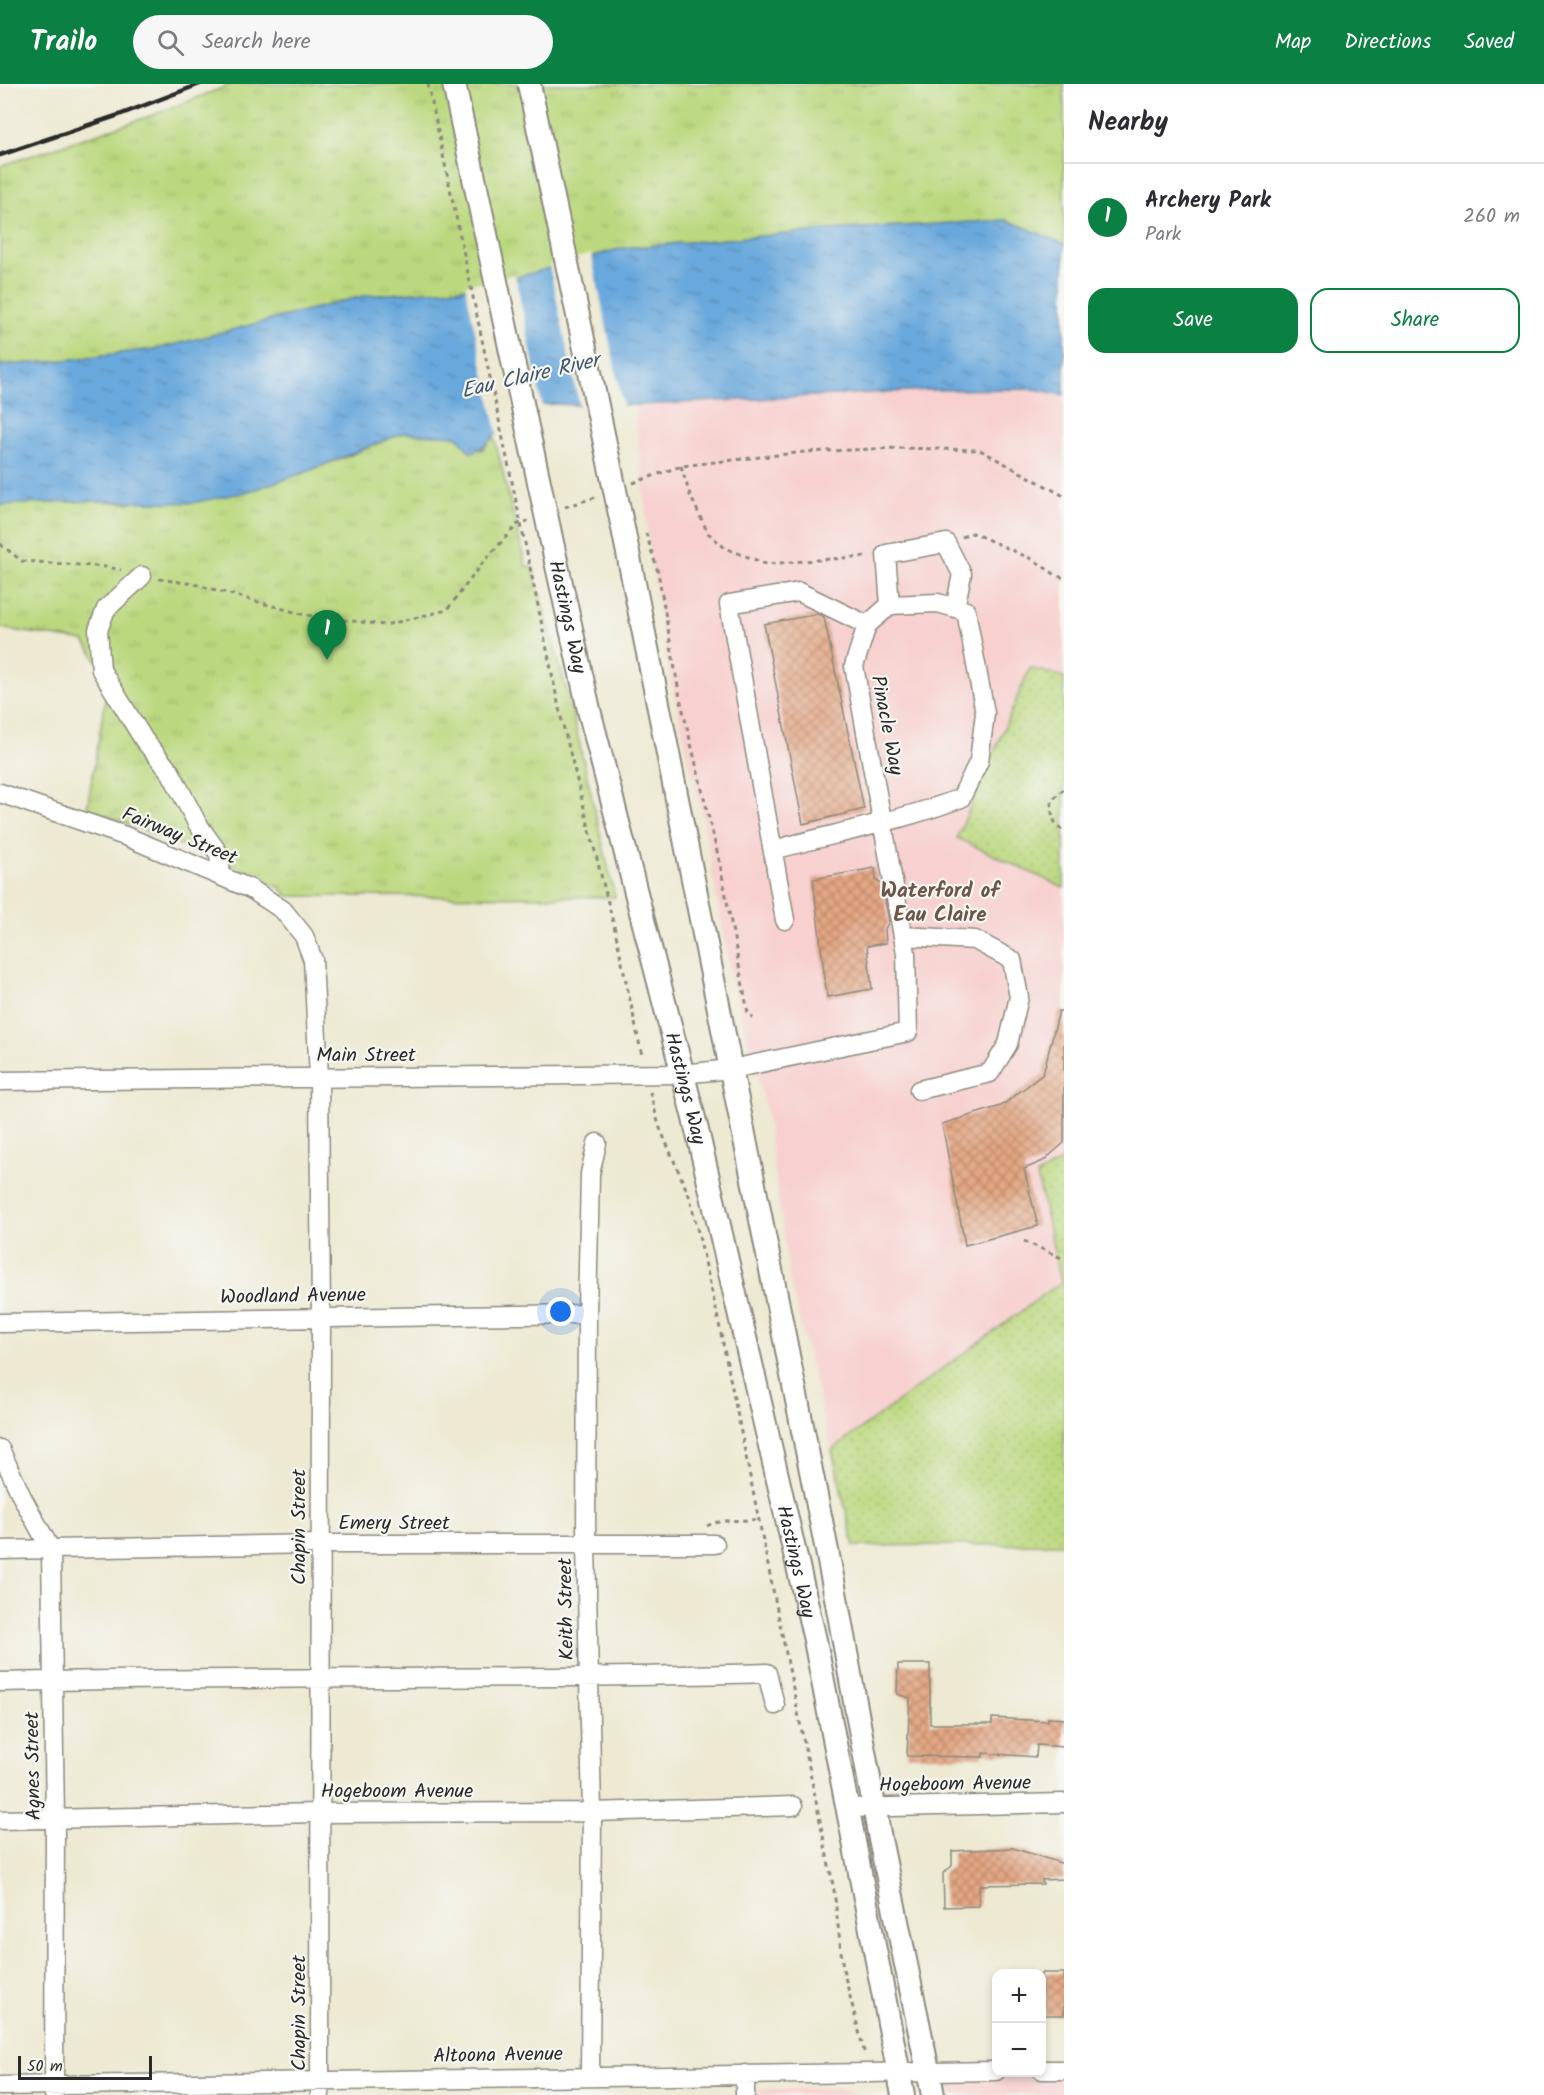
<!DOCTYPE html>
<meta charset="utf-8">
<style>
:root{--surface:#fff;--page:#f7f7f7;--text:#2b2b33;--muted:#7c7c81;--line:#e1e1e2;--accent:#0b8043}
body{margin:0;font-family:Kalam,sans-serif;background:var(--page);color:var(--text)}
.controls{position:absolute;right:18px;bottom:18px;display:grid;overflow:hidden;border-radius:12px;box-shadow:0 3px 9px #0003}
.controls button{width:54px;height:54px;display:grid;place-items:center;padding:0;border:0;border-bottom:2px solid var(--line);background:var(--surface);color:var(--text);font:30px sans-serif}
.scale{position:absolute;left:18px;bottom:15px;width:134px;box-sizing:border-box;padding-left:6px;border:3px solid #2b2b2b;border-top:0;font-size:16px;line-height:21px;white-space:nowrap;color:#2b2b2b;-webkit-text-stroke:4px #f6f6f2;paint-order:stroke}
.you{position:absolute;left:561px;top:1228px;width:21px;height:21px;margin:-15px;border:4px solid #fff;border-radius:50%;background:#1a73e8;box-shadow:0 0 0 9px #1a73e833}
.badge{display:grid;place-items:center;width:39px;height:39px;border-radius:50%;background:var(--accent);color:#fff;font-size:20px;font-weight:700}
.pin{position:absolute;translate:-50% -50px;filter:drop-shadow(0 2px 3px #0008)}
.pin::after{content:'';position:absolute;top:32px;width:21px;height:18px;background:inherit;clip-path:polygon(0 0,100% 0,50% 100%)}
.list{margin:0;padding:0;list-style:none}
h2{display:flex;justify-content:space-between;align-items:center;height:78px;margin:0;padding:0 24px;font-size:26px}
h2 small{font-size:20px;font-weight:400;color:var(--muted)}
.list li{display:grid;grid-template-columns:39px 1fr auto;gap:18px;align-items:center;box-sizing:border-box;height:108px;padding:0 24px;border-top:2px solid var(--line)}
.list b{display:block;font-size:22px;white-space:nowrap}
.list p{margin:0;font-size:20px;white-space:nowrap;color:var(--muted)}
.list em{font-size:20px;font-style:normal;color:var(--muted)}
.actions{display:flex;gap:12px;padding:18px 24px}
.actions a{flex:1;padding:14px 0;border:2px solid var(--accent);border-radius:18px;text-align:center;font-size:21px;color:var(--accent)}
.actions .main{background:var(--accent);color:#fff}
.icon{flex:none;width:33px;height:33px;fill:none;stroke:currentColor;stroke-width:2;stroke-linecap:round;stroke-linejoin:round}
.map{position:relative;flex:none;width:1064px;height:2011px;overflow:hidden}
header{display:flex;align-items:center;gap:36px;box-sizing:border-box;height:84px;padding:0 30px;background:var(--accent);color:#fff}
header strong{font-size:28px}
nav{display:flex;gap:33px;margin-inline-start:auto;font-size:21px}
.search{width:420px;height:54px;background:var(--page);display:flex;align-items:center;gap:15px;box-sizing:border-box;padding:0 21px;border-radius:33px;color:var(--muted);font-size:22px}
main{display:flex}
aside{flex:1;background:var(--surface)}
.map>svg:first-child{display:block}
.built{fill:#f7d0cf}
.grass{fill:url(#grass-dots);stroke:#738254;stroke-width:1.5}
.park{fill:url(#park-tufts);stroke:#738254;stroke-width:1.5}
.water{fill:url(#water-ripples);stroke:#4a6a84;stroke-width:1.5}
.pier{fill:#ede9d2}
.building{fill:url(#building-cross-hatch)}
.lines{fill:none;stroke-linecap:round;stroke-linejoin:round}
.minor-casing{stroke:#8c8a7e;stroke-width:21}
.major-casing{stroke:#8c8a7e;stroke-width:26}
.path{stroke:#8c8a7e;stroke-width:3;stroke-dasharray:4.5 4.5;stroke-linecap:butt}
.minor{stroke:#fff;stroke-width:18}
.major{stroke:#fff;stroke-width:22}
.rail{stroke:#2b2b2b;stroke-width:4.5}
.major-bridge-casing{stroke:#8c8a7e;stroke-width:26;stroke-linecap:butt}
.path-bridge{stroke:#8c8a7e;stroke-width:3;stroke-dasharray:4.5 4.5;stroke-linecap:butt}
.major-bridge{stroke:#fff;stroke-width:22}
.labels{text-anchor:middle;stroke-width:4.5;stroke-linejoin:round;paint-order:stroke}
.street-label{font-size:20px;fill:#2b2b2b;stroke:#f6f6f2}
.water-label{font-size:21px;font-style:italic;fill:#415769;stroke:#f6f6f2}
.neighbourhood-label{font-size:21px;font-weight:bold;fill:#6c564a;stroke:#f6f6f2}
</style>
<header>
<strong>Trailo</strong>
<div class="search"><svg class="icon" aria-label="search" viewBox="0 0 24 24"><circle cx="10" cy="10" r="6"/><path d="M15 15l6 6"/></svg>Search here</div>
<nav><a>Map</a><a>Directions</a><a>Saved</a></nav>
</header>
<main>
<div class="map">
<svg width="1064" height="2011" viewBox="0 0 1064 2011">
<defs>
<pattern id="grass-dots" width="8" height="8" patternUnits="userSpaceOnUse" patternTransform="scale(1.5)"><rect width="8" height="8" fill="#bbd87e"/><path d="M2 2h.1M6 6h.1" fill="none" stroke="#a1ba6d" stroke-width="1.8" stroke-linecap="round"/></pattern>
<pattern id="park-tufts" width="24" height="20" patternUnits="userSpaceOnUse" patternTransform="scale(1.5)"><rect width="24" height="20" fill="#bbd87e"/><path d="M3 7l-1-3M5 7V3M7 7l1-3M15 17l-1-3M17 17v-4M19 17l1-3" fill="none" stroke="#a1ba6d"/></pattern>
<pattern id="water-ripples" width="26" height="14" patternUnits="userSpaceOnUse" patternTransform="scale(1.5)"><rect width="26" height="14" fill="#69a8dc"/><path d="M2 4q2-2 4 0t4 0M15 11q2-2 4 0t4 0" fill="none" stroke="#5789b3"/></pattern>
<pattern id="building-cross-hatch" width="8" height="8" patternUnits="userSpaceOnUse" patternTransform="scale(1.5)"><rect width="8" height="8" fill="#e4a784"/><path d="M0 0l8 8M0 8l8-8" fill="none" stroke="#b9886c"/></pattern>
</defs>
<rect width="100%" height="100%" fill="#f6f6f2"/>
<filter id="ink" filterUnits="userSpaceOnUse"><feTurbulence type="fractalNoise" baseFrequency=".0167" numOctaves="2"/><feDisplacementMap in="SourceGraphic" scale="12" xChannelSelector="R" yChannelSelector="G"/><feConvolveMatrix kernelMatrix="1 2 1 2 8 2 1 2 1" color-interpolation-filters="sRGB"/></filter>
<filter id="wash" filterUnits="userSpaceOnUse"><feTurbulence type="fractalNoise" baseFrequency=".008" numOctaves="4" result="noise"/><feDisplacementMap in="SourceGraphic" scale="24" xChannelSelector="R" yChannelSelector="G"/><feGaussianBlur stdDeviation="1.35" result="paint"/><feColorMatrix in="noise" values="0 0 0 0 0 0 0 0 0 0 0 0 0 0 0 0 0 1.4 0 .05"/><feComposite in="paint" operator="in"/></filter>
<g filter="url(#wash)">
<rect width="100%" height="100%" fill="#ede9d2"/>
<path class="built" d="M1034,305L1064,311V593L1030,584L958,754L1064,804V1075L1037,1092L1061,1198L832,1366L790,1199L766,1027L729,882L704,740L668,584L651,476L634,321L930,306Z
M1064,1986V2011H933L929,1988H1042Z
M839,2004L861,2011H736V2005Z"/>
<path class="grass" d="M1030,584L1064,593V804L957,754Z
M1064,1075V1460L854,1462L832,1366L1061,1198L1037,1091Z"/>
<path class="park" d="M232,0H1064V160L1007,136L830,146L623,164L481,203L363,212L161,264L49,278L0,281V82L153,31Z
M403,349L457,352L482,366L494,352L526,483L532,482L568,611L615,813L288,812L280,804L245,786L87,724L109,595L84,557L0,544V421L89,417L125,419L246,408L344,374Z"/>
<path class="water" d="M1007,136L1064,160V311L1034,305L930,306L600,323C574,321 545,316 520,328C500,338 493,364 470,368L457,352L403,349L304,389L246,408L192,419L89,417L0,421V281L49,278L161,264L363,212L481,203L623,164L830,146Z"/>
<path class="pier" d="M591,170L624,325H580L549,181Z
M515,190L543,325L520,331L498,353L465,201Z"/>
<g id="blocks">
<path class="building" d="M818,530L824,533L864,725L803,740L764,540Z
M875,784L876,796L882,801L889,837L885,845L886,859L867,862L872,905L827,913L813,795Z
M1059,927H1064V1059L1043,1077L1024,1085L1038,1142L965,1161L942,1040L1001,1022L1043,990Z
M898,1580H930V1640H992V1634L1048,1637V1634L1064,1635V1663L1037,1661L1036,1673L983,1669V1673L907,1672L910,1614L897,1610Z
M1013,1764L1064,1780V1795L1042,1796L1043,1800L979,1801V1822L944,1823L943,1789L952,1782V1767Z
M1041,1889H1064V1931H1041Z"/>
</g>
</g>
<g filter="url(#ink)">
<use href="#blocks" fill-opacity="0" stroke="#8c8a7e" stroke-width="1.5"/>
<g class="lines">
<g class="minor-casing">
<path id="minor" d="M142,492L106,525L98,546L101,586L144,656L171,689L197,739L219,770L221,792
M890,521L886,470L946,459L962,490L955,524
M0,709L125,752L251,805L283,826L304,852L313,876L319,993L321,1233L320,2011
M785,836L729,520L799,508L867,541
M903,852L975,856L1012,876L1019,913L1008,960L990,989L919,1006
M0,997L681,990L732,985L908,948L906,869L854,582L867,541L890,521L938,519L966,527L985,629L979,677L961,714C901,737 836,749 773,766
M0,1239L587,1230
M0,1365L22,1413L51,1466L55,1736L54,2011
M0,1466L320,1460H715
M0,1598C256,1592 511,1597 767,1589L775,1621
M847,1724L1064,1719
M0,1736L320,1729L592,1728L793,1722
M1042,1986H1064
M745,1990V2011
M590,1992L592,1728L586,1461L587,1230L590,1090L597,1059
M0,2002L996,1987"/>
</g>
<g class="major-casing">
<g id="major">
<path d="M454,0L514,282"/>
<path d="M624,449L833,1497L880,1755L933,2011"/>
<path id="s1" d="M556,477L589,626L696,1042L815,1556L903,2011"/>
</g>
</g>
<path class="path" d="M681,382L690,411L708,449L725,464L766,480L869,472
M633,399L681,382L804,368L898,364L980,366L1064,412
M565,423L596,413
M646,449L658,488L680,614L720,780L748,929L753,934
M962,453L973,449L1034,476L1057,492L1064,494
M0,460L22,477L107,483L121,486
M530,483L560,629L615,846L642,972
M159,495L194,500L305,531L385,541L447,526L485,476L518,440L528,437
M1064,705L1052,716C1051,728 1052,741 1064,747
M650,1008L659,1042L690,1114L716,1225L834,1806L843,1885L865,1971
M1024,1157L1064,1175
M707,1442C722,1434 741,1438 758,1435"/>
<use href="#minor" class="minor"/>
<use href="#major" class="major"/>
<path class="rail" d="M0,71L119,31L200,0"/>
<g class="major-bridge-casing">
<path id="major-bridge" d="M529,0L624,449
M514,282L556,477"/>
</g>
<path class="path-bridge" d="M428,0L530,483"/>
<use href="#major-bridge" class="major-bridge"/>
</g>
</g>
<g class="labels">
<g class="street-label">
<text dy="7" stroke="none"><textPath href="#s1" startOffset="57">Hastings Way</textPath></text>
<text transform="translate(888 641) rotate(79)" y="7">Pinacle Way</text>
<text transform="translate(180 751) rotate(22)" y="7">Fairway Street</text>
<text x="366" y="977">Main Street</text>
<text dy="7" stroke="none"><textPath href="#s1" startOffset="543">Hastings Way</textPath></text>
<text transform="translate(293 1211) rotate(-1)" y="7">Woodland Avenue</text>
<text x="394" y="1445">Emery Street</text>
<text transform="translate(298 1443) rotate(-90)" y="7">Chapin Street</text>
<text dy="7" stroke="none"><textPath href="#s1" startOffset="1029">Hastings Way</textPath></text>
<text transform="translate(565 1525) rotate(-91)" y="7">Keith Street</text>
<text transform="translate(32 1682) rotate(-91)" y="7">Agnes Street</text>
<text transform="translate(955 1699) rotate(-1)" y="7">Hogeboom Avenue</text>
<text x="397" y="1713">Hogeboom Avenue</text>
<text transform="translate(298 1929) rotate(-90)" y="7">Chapin Street</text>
<text transform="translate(498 1970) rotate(-1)" y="7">Altoona Avenue</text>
</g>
<g class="water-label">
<text transform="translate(530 291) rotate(-13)" y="7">Eau Claire River</text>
</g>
<g class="neighbourhood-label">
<text x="940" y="813">Waterford of<tspan x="940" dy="24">Eau Claire</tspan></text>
</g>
</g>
</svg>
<div class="controls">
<button>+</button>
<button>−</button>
</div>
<div class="scale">50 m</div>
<div class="you"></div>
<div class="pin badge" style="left:327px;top:576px">1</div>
</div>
<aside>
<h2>Nearby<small></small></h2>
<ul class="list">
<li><span class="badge">1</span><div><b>Archery Park</b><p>Park</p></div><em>260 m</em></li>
</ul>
<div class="actions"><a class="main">Save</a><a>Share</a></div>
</aside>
</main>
